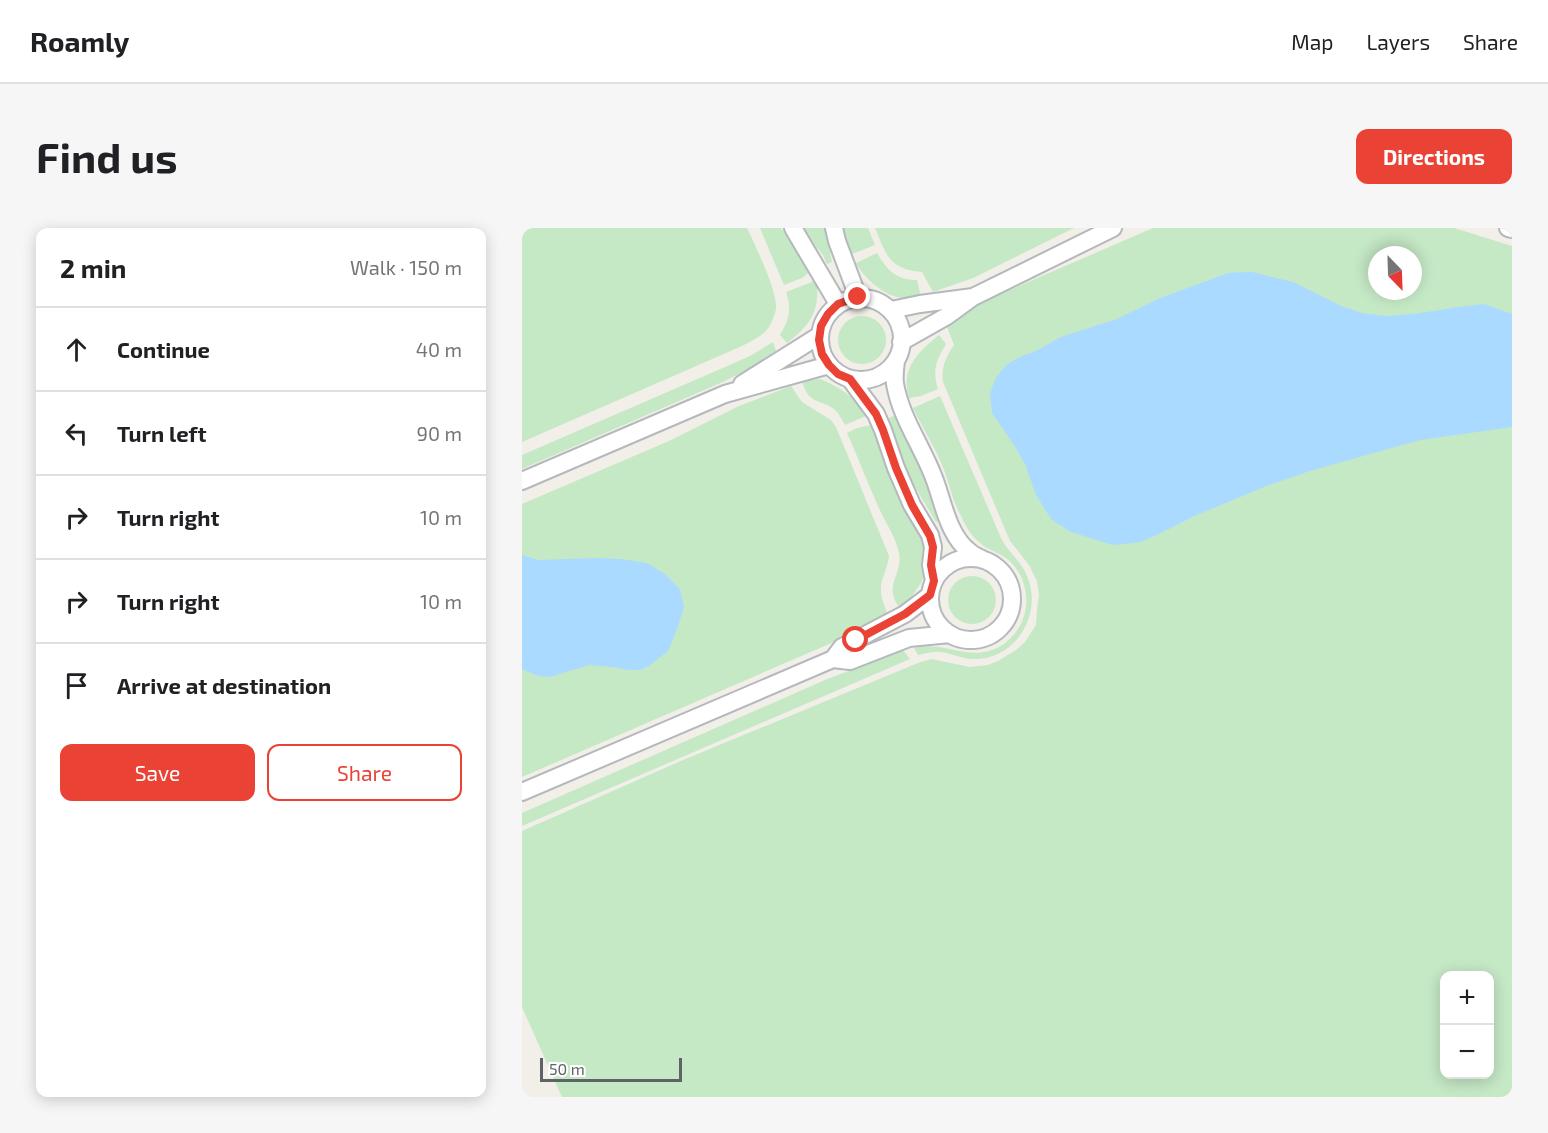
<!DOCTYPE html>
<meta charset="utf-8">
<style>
:root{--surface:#fff;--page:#f6f6f6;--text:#202124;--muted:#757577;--line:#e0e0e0;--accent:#ea4335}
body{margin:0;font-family:"Exo 2",sans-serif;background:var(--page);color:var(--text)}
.controls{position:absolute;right:18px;bottom:18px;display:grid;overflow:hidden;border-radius:12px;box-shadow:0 3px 15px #0003}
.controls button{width:54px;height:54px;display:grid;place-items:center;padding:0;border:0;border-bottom:2px solid var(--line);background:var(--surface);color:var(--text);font:30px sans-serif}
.compass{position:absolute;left:846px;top:18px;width:54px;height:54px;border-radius:50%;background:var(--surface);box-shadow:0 3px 15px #0003;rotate:157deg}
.scale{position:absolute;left:18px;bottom:15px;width:142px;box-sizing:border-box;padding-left:6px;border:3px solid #5f6368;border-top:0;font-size:16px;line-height:21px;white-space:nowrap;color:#5f6368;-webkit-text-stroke:4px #fff;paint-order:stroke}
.stop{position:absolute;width:18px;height:18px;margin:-14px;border:4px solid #ea4335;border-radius:50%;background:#fff}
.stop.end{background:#ea4335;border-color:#fff;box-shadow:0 2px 6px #0008}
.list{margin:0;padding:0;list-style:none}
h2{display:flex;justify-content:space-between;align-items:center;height:78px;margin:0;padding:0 24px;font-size:26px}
h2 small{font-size:20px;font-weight:400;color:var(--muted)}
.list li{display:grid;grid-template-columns:39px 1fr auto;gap:18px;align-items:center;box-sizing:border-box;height:84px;padding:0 24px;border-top:2px solid var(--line)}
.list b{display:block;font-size:22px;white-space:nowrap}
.list em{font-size:20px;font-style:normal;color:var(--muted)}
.actions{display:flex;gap:12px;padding:18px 24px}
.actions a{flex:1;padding:14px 0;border:2px solid var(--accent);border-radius:12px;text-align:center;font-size:21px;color:var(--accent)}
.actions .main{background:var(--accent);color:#fff}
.icon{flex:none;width:33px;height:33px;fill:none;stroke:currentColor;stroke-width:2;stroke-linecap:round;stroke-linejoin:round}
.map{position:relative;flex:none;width:990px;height:869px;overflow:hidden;border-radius:12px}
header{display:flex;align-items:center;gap:36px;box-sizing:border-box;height:84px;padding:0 30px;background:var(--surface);border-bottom:2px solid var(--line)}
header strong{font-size:28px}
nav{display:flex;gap:33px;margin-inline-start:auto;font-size:21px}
.intro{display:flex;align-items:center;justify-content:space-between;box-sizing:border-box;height:144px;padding:0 36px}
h1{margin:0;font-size:42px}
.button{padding:15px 27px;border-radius:12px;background:var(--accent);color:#fff;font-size:21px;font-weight:700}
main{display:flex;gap:36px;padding:0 36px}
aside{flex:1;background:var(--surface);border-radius:12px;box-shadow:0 3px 15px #0003}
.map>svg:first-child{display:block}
.green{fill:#c5e8c5;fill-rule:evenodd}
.water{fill:#aadaff}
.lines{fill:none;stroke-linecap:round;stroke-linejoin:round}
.street-casing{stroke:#b5b8bc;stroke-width:20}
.street{stroke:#fff;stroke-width:16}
.route{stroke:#ea4335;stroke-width:8}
</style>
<header>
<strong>Roamly</strong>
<nav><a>Map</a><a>Layers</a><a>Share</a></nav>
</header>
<div class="intro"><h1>Find us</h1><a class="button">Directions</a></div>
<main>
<aside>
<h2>2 min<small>Walk · 150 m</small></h2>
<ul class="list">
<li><svg class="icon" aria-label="ahead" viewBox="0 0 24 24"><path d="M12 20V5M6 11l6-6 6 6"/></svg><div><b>Continue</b></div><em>40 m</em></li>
<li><svg class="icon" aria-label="left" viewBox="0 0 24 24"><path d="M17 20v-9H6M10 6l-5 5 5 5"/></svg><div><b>Turn left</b></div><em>90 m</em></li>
<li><svg class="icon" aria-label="right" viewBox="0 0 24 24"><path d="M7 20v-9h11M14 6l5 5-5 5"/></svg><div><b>Turn right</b></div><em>10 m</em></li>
<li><svg class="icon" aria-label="right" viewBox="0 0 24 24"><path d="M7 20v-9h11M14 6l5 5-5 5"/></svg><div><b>Turn right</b></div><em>10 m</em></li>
<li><svg class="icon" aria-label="arrive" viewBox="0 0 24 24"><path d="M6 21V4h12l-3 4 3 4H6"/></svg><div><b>Arrive at destination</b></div></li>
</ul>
<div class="actions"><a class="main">Save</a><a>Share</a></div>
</aside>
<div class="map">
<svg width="990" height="869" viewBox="0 0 990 869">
<rect width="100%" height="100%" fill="#f1efe8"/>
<path class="green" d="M0,0H225C233,17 256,64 254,81C253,86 250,94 247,99C241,108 229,113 220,118L0,214Z
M238,0H259L289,43L280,50L262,57Z
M279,0H303L310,34L305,36L301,27Z
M321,0H346L353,17L330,26Z
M353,0H552L451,50L411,64L400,44C367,41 365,28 353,0Z
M631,0H932L990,18V869H40L0,779V603L161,532L396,435L409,431L448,439L466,437L476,433L494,422L503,414L514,397L515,382L517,367L515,353L507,337L488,313L421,154C419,139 424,129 432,117L425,99L444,83L460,74ZM855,27H891V63H855ZM922,748H968V846H922Z
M355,25C365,42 374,52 395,52L399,69C391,69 382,71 375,69C359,65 341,49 334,35Z
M295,52C297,85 290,95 265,115L258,107C267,93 270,80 264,64Z
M316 112a24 24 0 1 1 48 0a24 24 0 1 1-48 0Z
M417,107L424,116C414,133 410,142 416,161L399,168L387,170C378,141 396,124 417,107Z
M251,114L254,123L228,140L203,153L0,241V227L210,136L230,127Z
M298,151C320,160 331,169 346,187L323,197C320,192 317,185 312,181C296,170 287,177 280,153Z
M269,158L280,174L309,192L314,199L367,328C366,338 361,347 359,357C358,368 362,377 366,387L321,410L0,549V276L147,213L217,178Z
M418,168L479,310C486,324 499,333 505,348C521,385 495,430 454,431C441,432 431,425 418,424C411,423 403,426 396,427L392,420C423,412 447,435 477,419C489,412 498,401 502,388C509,366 500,340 481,328C473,323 464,321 457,314C449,308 443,297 439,288C430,272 427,253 420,237C412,217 400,199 391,180Z
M373,187L405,246L420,292L414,294L393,259L381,233L367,190Z
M349,197L379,267L403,311L405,341L399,355L390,368L377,379C361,357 381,347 377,325C374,309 363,294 356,278C345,254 336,229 325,205L335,200Z
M426 372a24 24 0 1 1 48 0a24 24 0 1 1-48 0Z
M381,422L388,431L0,598V585L303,452Z"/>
<path class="water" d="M730,44L771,54L819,78L840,85L864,88L892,86L937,79L962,76L990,86V199L898,212L788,243L747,257L670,289L647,301L619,314L591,317L549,304L529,291L514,267L503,236L492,217L470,185L468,165L474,150L484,137L500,128L516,122L539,109L595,91L636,71L706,45Z
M0,327L16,332L74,330L99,331L125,335L143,346L158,361L162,379L155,401L146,423L127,438L118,442H107L91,439L67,437L28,449L16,448L0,441Z"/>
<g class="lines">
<g class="street-casing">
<path id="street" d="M271,0L316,76
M312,0L315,13L336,69
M986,0L990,1
M451,69L591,0
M298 111a41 41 0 1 1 82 0a41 41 0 1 1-82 0Z
M369,82L398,76L451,69L425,88L379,114
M374,133C373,140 372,148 373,156C379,190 400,218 412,250C421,273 426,308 448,324C451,327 456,329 460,331
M328,151L354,186L361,202L374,240L390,277L408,307L411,319L409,337L412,353
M220,156L298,107
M0,253L203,166L307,137
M408 371a41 41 0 1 1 82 0a41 41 0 1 1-82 0Z
M311,431L320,419L383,386L408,367
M0,564L311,431L328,433L387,410L428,406"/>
</g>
<use href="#street" class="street"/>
</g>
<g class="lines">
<path class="route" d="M334,412L383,386L408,367L412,353L409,337L411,319L408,308L390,277L374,240L361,202L354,186L328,151L316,146L307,137L300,126L297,112L299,98L306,86L316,76L336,69"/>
</g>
</svg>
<div class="controls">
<button>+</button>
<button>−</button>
</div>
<svg class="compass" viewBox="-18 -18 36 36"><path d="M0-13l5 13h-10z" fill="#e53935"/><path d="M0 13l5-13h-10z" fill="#757577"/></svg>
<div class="scale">50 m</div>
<div class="stop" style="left:334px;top:412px"></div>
<div class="stop end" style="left:336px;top:69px"></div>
</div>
</main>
